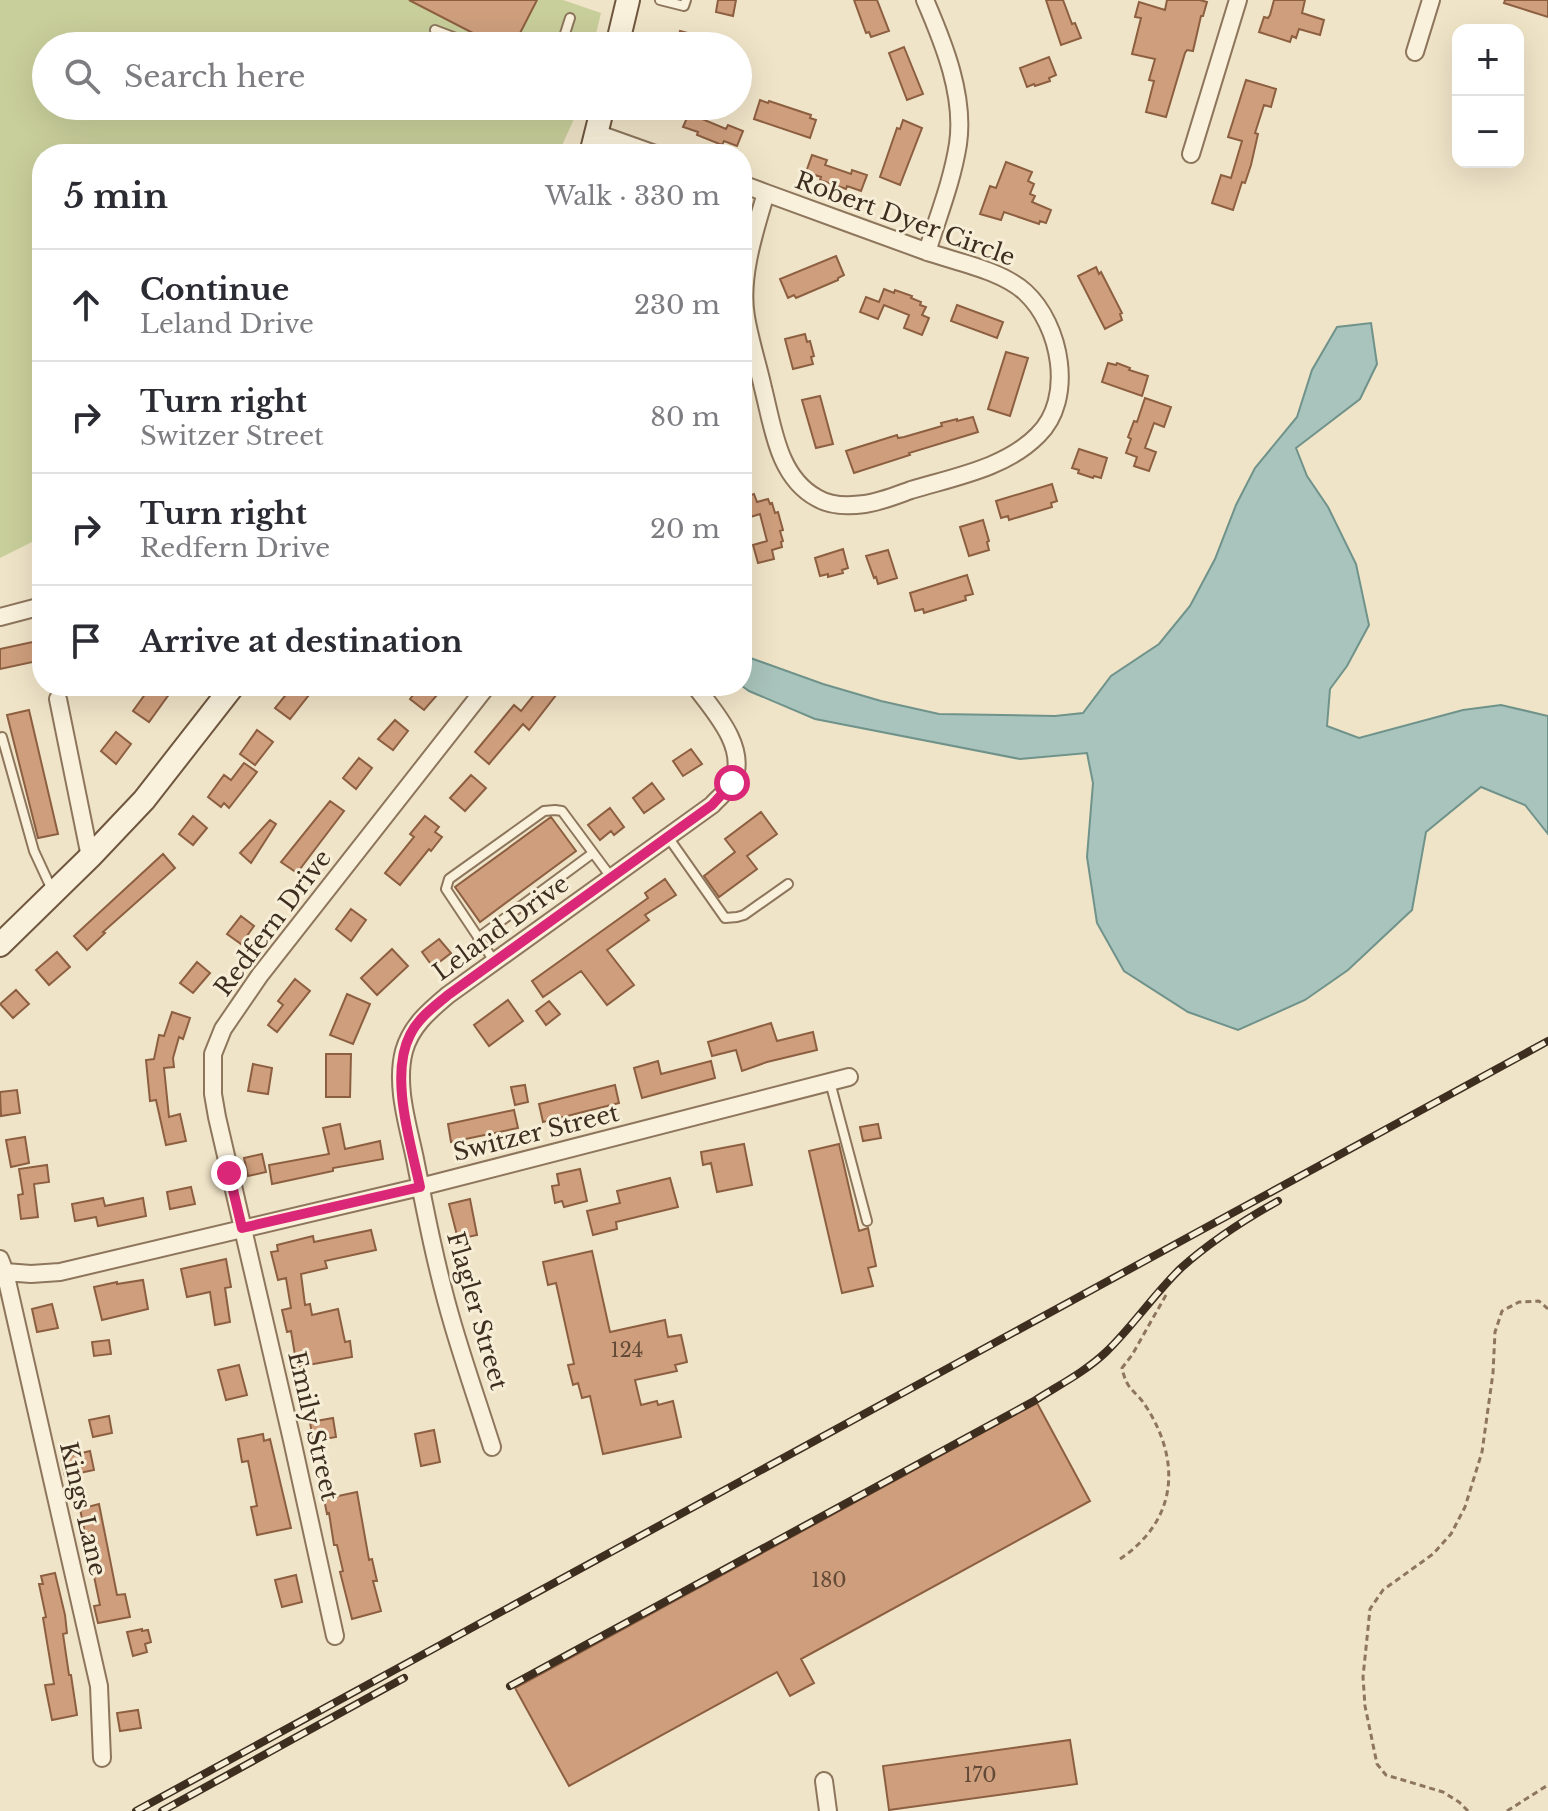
<!DOCTYPE html>
<meta charset="utf-8">
<style>
:root{--surface:#fff;--page:#f7f7f7;--text:#2b2b33;--muted:#7c7c81;--line:#e1e1e2}
body{margin:0;font-family:"Libre Baskerville",serif;background:var(--page);color:var(--text)}
.controls{position:absolute;right:24px;top:24px;display:grid;overflow:hidden;border-radius:16px;box-shadow:0 8px 32px #0002}
.controls button{width:72px;height:72px;display:grid;place-items:center;padding:0;border:0;border-bottom:2px solid var(--line);background:var(--surface);color:var(--text);font:40px sans-serif}
.stop{position:absolute;width:24px;height:24px;margin:-18px;border:6px solid #db2777;border-radius:50%;background:#fff}
.stop.end{background:#db2777;border-color:#fff;box-shadow:0 2px 8px #0008}
.list{margin:0;padding:0;list-style:none}
h2{display:flex;justify-content:space-between;align-items:center;height:104px;margin:0;padding:0 32px;font-size:34px}
h2 small{font-size:26px;font-weight:400;color:var(--muted)}
.list li{display:grid;grid-template-columns:52px 1fr auto;gap:24px;align-items:center;box-sizing:border-box;height:112px;padding:0 32px;border-top:2px solid var(--line)}
.list b{display:block;font-size:30px;white-space:nowrap}
.list p{margin:0;font-size:26px;white-space:nowrap;color:var(--muted)}
.list em{font-size:26px;font-style:normal;color:var(--muted)}
.icon{flex:none;width:44px;height:44px;fill:none;stroke:currentColor;stroke-width:2;stroke-linecap:round;stroke-linejoin:round}
.map{position:relative;flex:none;width:1548px;height:1811px;overflow:hidden}
.search{position:absolute;background:var(--surface);box-shadow:0 8px 32px #0002;left:32px;top:32px;width:720px;height:88px;display:flex;align-items:center;gap:20px;box-sizing:border-box;padding:0 28px;border-radius:44px;color:var(--muted);font-size:30px}
.panel{position:absolute;background:var(--surface);box-shadow:0 8px 32px #0002;left:32px;top:144px;width:720px;height:552px;border-radius:32px}
.map>svg:first-child{display:block}
.green{fill:#c9cf9b}
.water{fill:#a9c4bc;stroke:#6f938a;stroke-width:2}
.building{fill:#cf9f7d;stroke:#8d5f41;stroke-width:2}
.lines{fill:none;stroke-linecap:round;stroke-linejoin:round}
.lane-casing{stroke:#8d765c;stroke-width:12}
.street-casing{stroke:#8d765c;stroke-width:20}
.secondary-casing{stroke:#6f573f;stroke-width:26}
.path{stroke:#8d765c;stroke-width:3;stroke-dasharray:6 4;stroke-linecap:butt}
.lane{stroke:#faf1dc;stroke-width:8}
.street{stroke:#faf1dc;stroke-width:16}
.secondary{stroke:#faf1dc;stroke-width:22}
.rail-casing{stroke:#3d2e20;stroke-width:8}
.rail{stroke:#f7eed8;stroke-width:5;stroke-dasharray:15;stroke-linecap:butt}
.route{stroke:#db2777;stroke-width:10}
.labels{text-anchor:middle;stroke-width:6;stroke-linejoin:round;paint-order:stroke}
.number-label{font-size:20px;fill:#624a37}
.street-label{font-size:24px;fill:#3d2e20;stroke:#f7eed8}
</style>
<div class="map">
<svg width="1548" height="1811" viewBox="0 0 1548 1811">
<rect width="100%" height="100%" fill="#f0e4c8"/>
<path class="green" d="M0,0H563L601,13L593,46H46V106H580L558,154H42V537L0,558Z"/>
<path class="water" d="M1371,323L1377,364L1360,399L1296,448L1307,476L1328,507L1356,564L1369,625L1347,666L1330,689L1327,726L1359,738L1463,710L1501,705L1548,716V834L1525,805L1481,787L1426,832L1412,910L1348,970L1305,1000L1238,1030L1188,1012L1124,971L1097,923L1087,857L1093,783L1087,753L1020,759L815,719L749,691L742,686V655L823,684L881,701L939,714L1055,716L1083,713L1111,676L1159,644L1190,606L1215,559L1236,505L1255,468L1297,417L1312,370L1337,327Z"/>
<path class="building" d="M409,0H537L516,41L513,39L509,46H498Z
M718,0H736L733,16L716,12Z
M854,0H877L889,31L871,37L869,32L866,33Z
M1046,0H1063L1072,24L1075,23L1081,38L1061,45Z
M1167,0H1200L1207,2L1203,16H1201L1193,51L1187,50L1185,53L1166,117L1146,112L1154,81L1149,80L1155,59L1132,54L1141,18L1135,17L1139,2L1165,10Z
M1274,0H1305L1302,13L1324,20L1320,35L1299,29L1296,38L1292,36L1290,42L1259,32L1264,17L1268,18L1270,15Z
M1505,0H1548V17L1504,3Z
M680,31L722,42V46H676Z
M904,47L923,94L907,100L889,53Z
M1049,57L1056,75L1049,78L1050,81L1035,86L1034,84L1027,87L1020,68Z
M1246,80L1276,89L1271,107L1264,105L1255,133L1258,134L1251,165L1245,183L1242,182L1233,210L1212,203L1221,175L1231,178L1242,141L1228,137Z
M760,100L768,103L769,101L811,115L810,118L816,120L810,138L754,119Z
M690,111L703,116L702,119L726,129L728,125L743,131L737,146L724,141L722,145L697,135L698,132L683,127Z
M903,120L922,128L900,185L880,177L897,128L900,129Z
M812,155L827,160L825,165L851,174L852,170L867,175L861,191L847,186L846,189L820,180L821,177L806,172Z
M1006,162L1032,172L1028,181L1034,184L1030,194L1035,196L1032,202L1051,210L1046,223L1040,221L1039,224L1004,212L1001,220L980,214L990,186L996,188Z
M836,256L844,275L838,278V280L796,298L794,295L788,298L780,279Z
M1096,267L1099,274L1101,272L1122,313L1120,314L1122,320L1105,329L1078,276Z
M884,289L894,293L895,290L912,296L911,298L921,302L920,305L926,307L922,315L929,318L922,335L904,328L909,315L884,305L878,319L860,312L866,297L879,302Z
M957,305L1003,322L997,338L951,321Z
M805,334L807,342L810,341L814,356L811,357L813,364L793,369L785,339Z
M1006,352L1028,358L1010,416L988,409Z
M1108,363L1116,365L1117,363L1130,368L1129,370L1148,376L1142,396L1102,382Z
M820,396L833,444L816,448L802,400Z
M1145,398L1171,407L1164,427L1154,423L1145,448L1156,452L1149,471L1134,466L1137,457L1126,453L1131,439L1128,437L1134,421L1137,422Z
M973,417L978,432L909,453L910,455L854,473L846,451L897,435L898,438L904,437L942,426L941,423L957,419V421Z
M1079,449L1107,458L1101,478L1094,476L1093,478L1078,473L1079,470L1072,468Z
M1052,484L1057,501L1051,503L1052,507L1009,520L1008,516L1001,518L996,501Z
M754,494L757,502L768,499L770,504L772,503L775,513L778,512L783,530L780,531L783,541L781,542L782,547L772,550L774,559L758,563L753,545L767,541L760,514L744,519L742,511V498Z
M983,520L989,541L987,542L989,550L969,556L960,527Z
M843,549L848,568L842,570L843,573L828,577V574L820,576L815,558Z
M888,550L897,578L878,584L876,577L874,578L866,556Z
M967,575L973,594L965,596L966,600L924,613L923,609L915,611L910,593Z
M42,640V660L0,669V649Z
M151,686H175L149,722L133,711Z
M293,686H316L290,719L275,708Z
M420,686H428L438,694L424,710L410,699Z
M541,686H563L529,730L523,724L489,764L475,752L514,705L521,711Z
M29,710L58,834L38,838L7,715Z
M395,720L408,731L393,750L378,739Z
M257,730L273,742L255,765L240,754Z
M116,732L131,744L116,764L101,751Z
M691,749L702,764L683,776L673,761Z
M359,758L372,768L356,789L343,778Z
M244,763L257,772L229,808L224,803L221,807L208,797L224,775L231,780Z
M471,775L486,788L465,811L450,798Z
M652,783L664,799L644,813L633,798Z
M330,801L344,811L297,873L281,862Z
M610,808L624,827L614,835L611,831L600,840L588,825Z
M761,812L777,834L747,856L757,869L719,897L704,876L735,852L725,839Z
M193,816L207,828L193,845L179,834Z
M425,816L439,827L435,832L442,837L431,851L429,849L400,885L385,873L414,837L410,834Z
M551,817L576,851L480,922L455,887Z
M270,820L276,824L251,863L240,853Z
M163,854L175,868L103,932L105,933L87,950L74,936Z
M665,879L676,895L645,915L649,920L607,950L634,985L607,1005L581,971L543,997L532,981L648,898L645,893Z
M351,909L366,920L351,941L336,929Z
M241,916L254,926L241,944L227,934Z
M439,939L451,953L433,967L422,952Z
M392,949L408,966L377,995L361,978Z
M57,952L70,967L49,985L36,970Z
M197,962L210,973L193,993L180,983Z
M295,979L310,991L277,1032L268,1025L283,1005L278,1001Z
M16,990L29,1004L13,1018L0,1004Z
M347,994L370,1004L353,1044L330,1035Z
M508,1000L523,1021L489,1046L474,1025Z
M549,1001L560,1014L546,1025L536,1011Z
M172,1012L190,1018L183,1039L179,1037L173,1058L174,1067L164,1068L169,1117L180,1114L186,1141L166,1145L156,1100L150,1101L146,1060L154,1059L159,1035L164,1036Z
M771,1023L777,1041L813,1032L817,1050L767,1062L742,1071L736,1050L712,1056L708,1042Z
M326,1054H351L350,1097H326Z
M658,1061L661,1074L711,1061L715,1078L642,1098L634,1068Z
M253,1064L272,1068L268,1094L248,1091Z
M525,1085L528,1102L515,1105L511,1087Z
M615,1085L619,1103L543,1122L539,1104Z
M17,1090L20,1113L1,1116L0,1092Z
M514,1110L518,1128L451,1142L448,1124Z
M340,1124L345,1149L380,1141L383,1159L333,1168V1171L272,1184L269,1165L329,1154L323,1128Z
M878,1124L881,1138L863,1141L860,1127Z
M25,1137L29,1163L11,1167L6,1140Z
M744,1144L752,1185L717,1192L711,1163L703,1165L701,1152Z
M839,1144L859,1231L868,1228L876,1266L868,1268L873,1286L842,1293L809,1151Z
M262,1154L266,1172L248,1176L244,1158Z
M47,1165L49,1182L34,1184L38,1217L21,1219L18,1195L23,1194L19,1169Z
M580,1169L587,1201L564,1207L562,1201L555,1203L552,1186L559,1185L557,1174Z
M670,1178L678,1207L616,1222L617,1229L593,1235L587,1211L620,1203L617,1191Z
M191,1187L195,1204L170,1209L167,1192Z
M103,1198L105,1206L143,1198L146,1216L98,1226L96,1217L75,1221L72,1204Z
M470,1199L477,1235L458,1239L449,1204Z
M371,1230L376,1250L325,1261L327,1268L301,1274L305,1305L310,1304L312,1315L338,1309L345,1342L350,1341L352,1357L297,1367L291,1331L287,1332L282,1310L291,1308L286,1278L278,1280L271,1252L278,1251L277,1245L313,1236L314,1242Z
M592,1251L610,1332L665,1320L668,1337L681,1335L687,1362L675,1365L677,1371L635,1380L641,1405L657,1401L658,1405L673,1401L681,1437L603,1454L590,1396L582,1398L578,1383L573,1385L568,1365L574,1364L556,1283L548,1285L543,1262Z
M226,1259L231,1287L225,1288L230,1322L215,1325L210,1292L187,1297L181,1269Z
M143,1280L148,1309L102,1320L94,1287L117,1282V1284Z
M52,1304L58,1328L37,1332L32,1309Z
M109,1340L111,1354L94,1356L92,1342Z
M239,1365L247,1395L226,1400L218,1370Z
M1037,1403L1090,1501L801,1659L814,1683L790,1696L777,1672L569,1786L515,1688Z
M109,1416L112,1433L93,1437L89,1420Z
M333,1418L336,1437L313,1441L310,1422Z
M434,1430L440,1462L421,1466L415,1434Z
M263,1434L264,1441L270,1439L291,1528L257,1535L251,1507L257,1506L248,1461L242,1462L238,1439Z
M90,1451L94,1470L65,1476L61,1458Z
M357,1492L369,1560L372,1559L377,1581H373L381,1611L352,1619L340,1572L343,1571L337,1545H334L329,1513L327,1514L324,1499Z
M99,1504L117,1595L125,1594L130,1617L98,1623L94,1606L100,1605L80,1509Z
M55,1573L65,1615L67,1633L63,1634L69,1675H71L77,1715L52,1720L45,1685L54,1684L43,1618L46,1617L39,1584H43L41,1576Z
M296,1575L302,1602L282,1607L275,1580Z
M142,1629V1631L148,1630L151,1642L145,1644L147,1652L133,1656L127,1632Z
M138,1710L141,1728L120,1731L117,1713Z
M1070,1740L1077,1784L889,1810L883,1766Z"/>
<g class="lines">
<g class="lane-casing">
<path id="lane" d="M660,0L684,6L686,0
M435,30L477,46
M561,46L570,18
M2,737L34,851L53,892
M668,837L725,918L737,917L744,915L788,884
M478,938L593,853
M494,961L446,889L449,879L544,811L555,810L562,811L611,877
M830,1082L867,1221"/>
</g>
<g class="street-casing">
<path id="street" d="M925,0C944,44 965,96 958,144C952,182 938,216 927,252
M1415,52L1431,0
M596,133L655,154
M1191,154L1238,0
M742,184L766,193C819,212 872,232 925,251C956,262 1001,270 1025,292C1061,325 1075,399 1038,435C1006,468 954,477 911,490C897,495 880,502 865,504C850,506 830,506 817,498C778,477 773,427 763,388C758,365 750,341 746,317C739,278 755,230 766,193
M0,617L42,606
M58,699L90,857
M0,1259L5,1272L99,1686L102,1758
M0,1273L5,1272L31,1274L60,1272L420,1187L849,1077
M492,1447C479,1406 465,1366 453,1325C437,1271 426,1215 415,1159C408,1125 395,1086 404,1051C411,1026 429,1011 448,995L712,805C718,798 729,790 733,781C748,748 714,711 695,686
M335,1636L292,1440L217,1117L213,1094V1054L223,1029L260,975L487,686
M824,1781L828,1811"/>
</g>
<g class="secondary-casing">
<path id="secondary" d="M617,46L628,0
M591,154L603,106
M0,945L90,857L144,800L233,686"/>
</g>
<path class="path" d="M1120,1559C1176,1521 1182,1464 1147,1408C1136,1390 1127,1392 1122,1368L1132,1355L1166,1295
M1468,1811L1459,1802L1443,1792L1386,1775L1377,1764L1365,1706L1363,1677L1370,1609L1383,1590L1433,1554L1451,1534L1465,1507L1482,1452L1493,1373L1495,1332L1502,1311L1519,1302L1539,1301L1548,1309
M1507,1811L1548,1785"/>
<use href="#lane" class="lane"/>
<use href="#street" class="street"/>
<use href="#secondary" class="secondary"/>
<g class="rail-casing">
<path id="rail" d="M510,1686L1034,1401C1059,1385 1085,1372 1106,1352C1133,1326 1154,1294 1181,1268C1210,1242 1244,1220 1278,1201
M136,1811L1548,1041
M162,1811L404,1678"/>
</g>
<use href="#rail" class="rail"/>
</g>
<g class="lines">
<path class="route" d="M229,1173L242,1228L420,1187C411,1144 389,1076 410,1035C418,1018 434,1007 448,995L712,805L732,783"/>
</g>
<g class="labels">
<g class="number-label">
<text x="627" y="1357">124</text>
<text x="829" y="1587">180</text>
<text x="980" y="1782">170</text>
</g>
<g class="street-label">
<text transform="translate(905 219) rotate(20)" y="8">Robert Dyer Circle</text>
<text transform="translate(273 923) rotate(-53)" y="8">Redfern Drive</text>
<text transform="translate(501 928) rotate(-36)" y="8">Leland Drive</text>
<text transform="translate(536 1133) rotate(-14)" y="8">Switzer Street</text>
<text transform="translate(477 1311) rotate(74)" y="8">Flagler Street</text>
<text transform="translate(313 1426) rotate(77)" y="8">Emily Street</text>
<text transform="translate(83 1509) rotate(77)" y="8">Kings Lane</text>
</g>
</g>
</svg>
<div class="controls">
<button>+</button>
<button>−</button>
</div>
<div class="stop" style="left:732px;top:783px"></div>
<div class="stop end" style="left:229px;top:1173px"></div>
<div class="search"><svg class="icon" aria-label="search" viewBox="0 0 24 24"><circle cx="10" cy="10" r="6"/><path d="M15 15l6 6"/></svg>Search here</div>
<section class="panel">
<h2>5 min<small>Walk · 330 m</small></h2>
<ul class="list">
<li><svg class="icon" aria-label="ahead" viewBox="0 0 24 24"><path d="M12 20V5M6 11l6-6 6 6"/></svg><div><b>Continue</b><p>Leland Drive</p></div><em>230 m</em></li>
<li><svg class="icon" aria-label="right" viewBox="0 0 24 24"><path d="M7 20v-9h11M14 6l5 5-5 5"/></svg><div><b>Turn right</b><p>Switzer Street</p></div><em>80 m</em></li>
<li><svg class="icon" aria-label="right" viewBox="0 0 24 24"><path d="M7 20v-9h11M14 6l5 5-5 5"/></svg><div><b>Turn right</b><p>Redfern Drive</p></div><em>20 m</em></li>
<li><svg class="icon" aria-label="arrive" viewBox="0 0 24 24"><path d="M6 21V4h12l-3 4 3 4H6"/></svg><div><b>Arrive at destination</b></div></li>
</ul>
</section>
</div>
